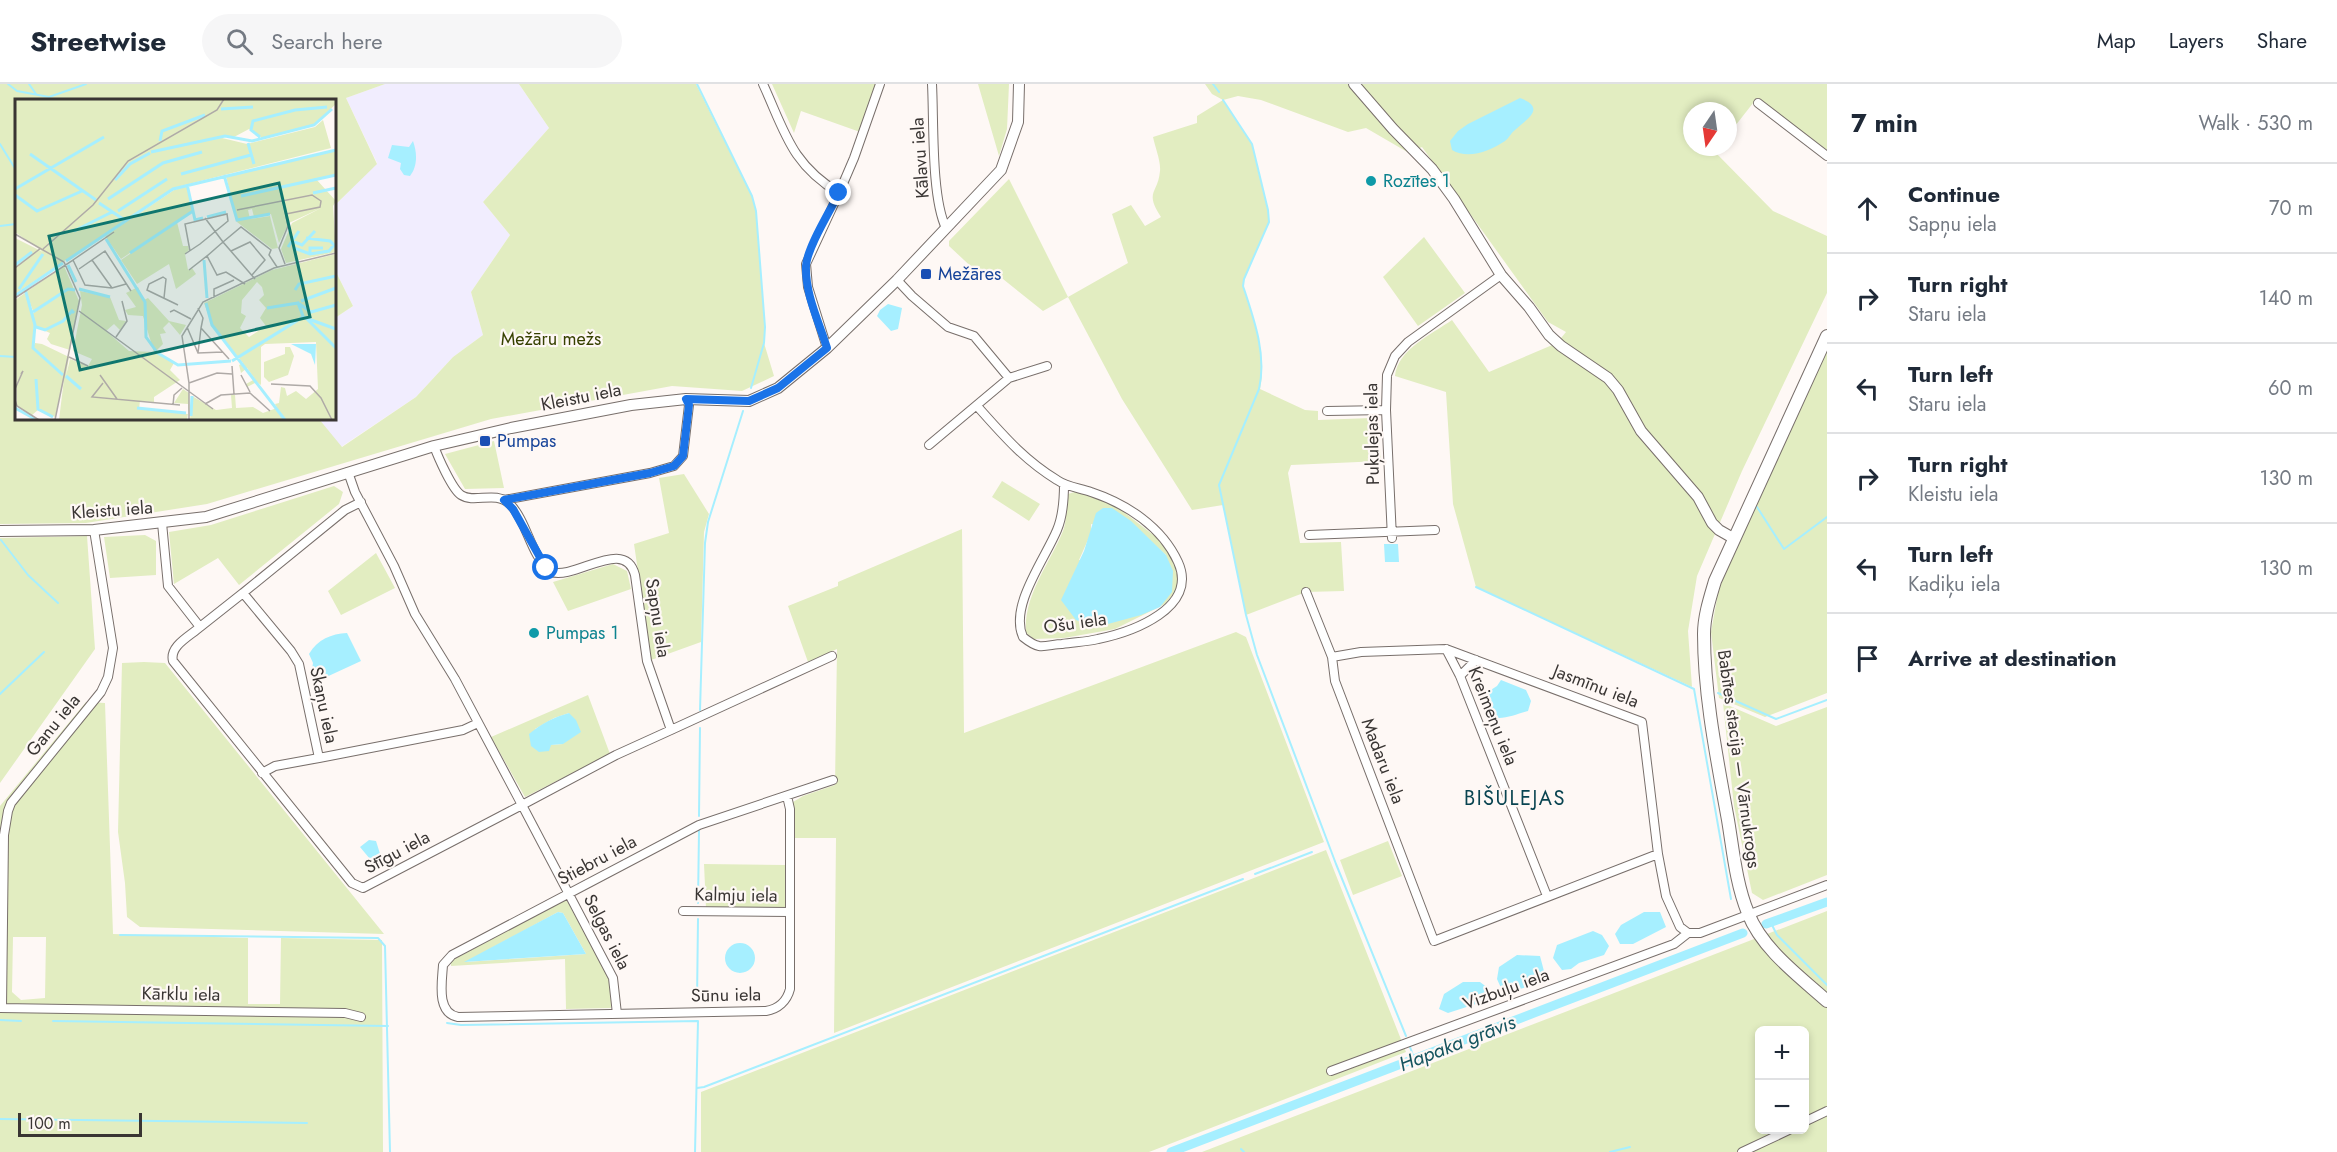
<!DOCTYPE html>
<meta charset="utf-8">
<style>
:root{--surface:#fff;--page:#f6f6f7;--text:#1f2937;--muted:#747a83;--line:#e0e1e3}
body{margin:0;font-family:Jost,sans-serif;background:var(--page);color:var(--text)}
.controls{position:absolute;right:18px;bottom:18px;display:grid;overflow:hidden;border-radius:9px;box-shadow:0 3px 9px #0003}
.controls button{width:54px;height:54px;display:grid;place-items:center;padding:0;border:0;border-bottom:2px solid var(--line);background:var(--surface);color:var(--text);font:30px sans-serif}
.compass{position:absolute;left:1683px;top:18px;width:54px;height:54px;border-radius:50%;background:var(--surface);box-shadow:0 3px 9px #0003;rotate:193deg}
.scale{position:absolute;left:18px;bottom:15px;width:124px;box-sizing:border-box;padding-left:6px;border:3px solid #393533;border-top:0;font-size:16px;line-height:21px;white-space:nowrap;color:#393533;-webkit-text-stroke:4px #fef8f5;paint-order:stroke}
.stop{position:absolute;width:18px;height:18px;margin:-14px;border:4px solid #1a73e8;border-radius:50%;background:#fff}
.stop.end{background:#1a73e8;border-color:#fff;box-shadow:0 2px 6px #0008}
.list{margin:0;padding:0;list-style:none}
h2{display:flex;justify-content:space-between;align-items:center;height:78px;margin:0;padding:0 24px;font-size:26px}
h2 small{font-size:20px;font-weight:400;color:var(--muted)}
.list li{display:grid;grid-template-columns:39px 1fr auto;gap:18px;align-items:center;box-sizing:border-box;height:90px;padding:0 24px;border-top:2px solid var(--line)}
.list b{display:block;font-size:22px;white-space:nowrap}
.list p{margin:0;font-size:20px;white-space:nowrap;color:var(--muted)}
.list em{font-size:20px;font-style:normal;color:var(--muted)}
.icon{flex:none;width:33px;height:33px;fill:none;stroke:currentColor;stroke-width:2;stroke-linecap:round;stroke-linejoin:round}
.map{position:relative;flex:none;width:1827px;height:1068px;overflow:hidden}
header{display:flex;align-items:center;gap:36px;box-sizing:border-box;height:84px;padding:0 30px;background:var(--surface);border-bottom:2px solid var(--line)}
header strong{font-size:28px}
nav{display:flex;gap:33px;margin-inline-start:auto;font-size:21px}
.search{width:420px;height:54px;background:var(--page);display:flex;align-items:center;gap:15px;box-sizing:border-box;padding:0 21px;border-radius:33px;color:var(--muted);font-size:22px}
main{display:flex}
aside{flex:1;background:var(--surface)}
.map>svg:first-child{display:block}
.industrial{fill:#f1edfe}
.green{fill:#e2edc1;fill-rule:evenodd}
.water{fill:#a6efff}
.lines{fill:none;stroke-linecap:round;stroke-linejoin:round}
.stream{stroke:#a6efff;stroke-width:2}
.canal{stroke:#a6efff;stroke-width:9}
.minor-casing{stroke:#786f6b;stroke-width:10}
.tertiary-casing{stroke:#786f6b;stroke-width:12}
.secondary-casing{stroke:#786f6b;stroke-width:14}
.minor{stroke:#fff;stroke-width:8}
.tertiary{stroke:#fff;stroke-width:10}
.secondary{stroke:#fff;stroke-width:12}
.route{stroke:#1a73e8;stroke-width:8}
.culture-dot{fill:#0f9aa8;stroke:#fef8f5;stroke-width:2}
.transit-dot{fill:#1a4fb4;stroke:#fef8f5;stroke-width:2}
.labels{text-anchor:middle;stroke-width:4.5;stroke-linejoin:round;paint-order:stroke}
.street-label{font-size:18px;fill:#393533;stroke:#fef8f5}
.culture-label{font-size:18px;fill:#0d838f;stroke:#fef8f5;text-anchor:start}
.transit-label{font-size:18px;fill:#164399;stroke:#fef8f5;text-anchor:start}
.park-label{font-size:18px;fill:#374100;stroke:#fef8f5}
.neighbourhood-label{font-size:20px;letter-spacing:1.5px;fill:#094451;stroke:#fef8f5}
.water-label{font-size:20px;font-style:italic;fill:#16545f;stroke:#fef8f5}
.inset-river{fill:none;stroke:#a6efff;stroke-width:3}
.inset-road{fill:none;stroke:#afaaa7;stroke-width:1.5}
.view{fill:#0f766e;fill-opacity:0.15;stroke:#0f766e;stroke-width:3}
.inset-edge{fill:none;stroke:#393533;stroke-width:3}
</style>
<header>
<strong>Streetwise</strong>
<div class="search"><svg class="icon" aria-label="search" viewBox="0 0 24 24"><circle cx="10" cy="10" r="6"/><path d="M15 15l6 6"/></svg>Search here</div>
<nav><a>Map</a><a>Layers</a><a>Share</a></nav>
</header>
<main>
<div class="map">
<svg width="1827" height="1068" viewBox="0 0 1827 1068">
<rect width="100%" height="100%" fill="#fef8f5"/>
<path class="industrial" d="M385,0H519L549,44L483,118L510,151L471,208L483,251L453,273L416,313L341,363L319,335L334,334L335,234L353,222L335,186V121L377,79L346,14Z"/>
<path class="green" d="M0,0H385L346,14L377,80L335,121L334,16H16V334L319,335L342,363L416,313L453,273L483,251L471,208L510,151L483,118L549,44L519,0H696L752,112L756,127L765,243L764,259L774,292L742,307L672,302L491,335L207,420L86,439L0,440Z
M772,0H876L860,48L801,27L794,49Z
M978,0H1009L1007,45L999,72Z
M1205,0H1827V66L1757,14L1728,51V27H1692V63H1719L1715,68L1773,127L1827,152V209L1742,387L1697,492L1688,547L1692,603L1476,503L1453,420L1446,308L1395,292C1397,266 1432,250 1452,236L1489,288L1557,259L1566,248L1548,238L1422,63L1409,69L1366,44L1348,48L1261,16L1238,12L1223,16L1252,60L1268,126L1269,138L1244,195L1243,202C1254,235 1267,270 1260,305L1305,326L1318,327V336L1371,334L1378,340L1381,377L1291,381L1288,389L1300,459L1341,458L1344,507L1306,508L1246,531L1223,421L1192,426L1122,315L1068,213L1043,227L1003,195L979,190L949,162V157L1009,95L1068,213L1128,179L1112,130L1131,121L1145,142L1161,133C1144,107 1158,110 1160,87C1161,77 1155,63 1153,53L1197,39V32L1223,16L1212,10Z
M1424,153L1465,209L1418,242L1383,193Z
M335,186L353,222L335,234L334,233Z
M1827,263V609L1765,633L1719,614L1711,548L1720,498Z
M494,357L504,404L465,405L445,370Z
M684,390L709,430L704,448L701,558L651,576L634,460L669,449L659,394Z
M1002,397L1040,420L1029,437L992,413Z
M334,402L343,408L339,420L239,501L218,474L174,500L169,448L211,441Z
M1078,407L1111,418L1156,453L1175,477L1179,503L1165,520L1115,545L1064,554L1034,555L1026,549C1023,512 1050,479 1063,447C1067,437 1066,421 1068,410ZM1091,440L1143,450L1166,471L1079,476L1091,449Z
M962,445L964,649L1236,548L1246,553L1324,758L834,949L836,754H793V718L803,712L835,701L837,565L808,578L788,522L838,502V498Z
M145,451L156,457V491L110,494L104,453Z
M87,452L95,565L0,699V454Z
M376,469L395,504L341,531L328,507Z
M613,480L627,487L631,505L568,527L553,498Z
M144,578L165,579L384,850L140,843L127,833L125,799L118,748L122,579Z
M588,611L610,670L525,713L491,653ZM569,629L563,660L551,661L535,645L554,634Z
M86,618L105,619L113,850L248,854V920H280L281,854L382,856L383,1068H0V722ZM13,853H46L45,914L21,916L12,908Z
M1723,619L1776,642L1827,623V791L1763,816L1752,809L1734,722Z
M1388,757L1402,792L1353,811L1340,776Z
M1326,766L1406,968L1149,1068H701V1008Z
M704,780L785,781V824H706Z
M566,815L611,899V924L566,925L565,875L451,882V877ZM558,828L563,829L586,870L466,878Z
M1827,827V1068H1202ZM1760,946H1804V1046H1760Z"/>
<path class="water" d="M1520,14C1547,24 1527,35 1515,46C1511,49 1509,54 1505,57C1490,67 1468,76 1452,66L1450,57L1458,47L1468,40Z
M413,57C417,68 418,82 410,92L404,91L400,85L401,79L388,74L392,61L409,63Z
M888,220L902,224L898,245L891,247L877,232L880,226Z
M1103,424H1112L1131,437L1166,471L1173,487L1172,508L1160,523L1141,531L1097,543L1076,536L1061,516L1084,467L1096,429Z
M1384,460H1398L1399,478H1385Z
M347,549L361,577L322,595L311,592L313,579L309,570C318,555 331,550 347,549Z
M1501,596L1526,606L1531,617L1528,627C1513,631 1496,640 1484,628L1483,611L1497,602Z
M569,629L576,636L581,648L563,660L551,661L549,667L539,668L531,662L529,650C541,640 554,633 569,629Z
M369,756L376,757L381,773L377,778L370,775L360,763Z
M558,828L563,829L586,870L464,878Z
M1644,828H1660L1666,843L1633,860H1620L1615,850L1621,841Z
M1593,847L1602,851L1609,862L1604,871L1579,879L1571,885L1562,886L1553,874L1557,861Z
M725 874a15 15 0 1 1 30 0a15 15 0 1 1-30 0Z
M1517,871L1540,872L1545,891L1537,900L1509,908L1501,904L1497,895L1499,883Z
M1463,898H1480L1488,904L1485,917L1448,929L1439,925L1444,910Z"/>
<g class="lines">
<path class="stream" d="M8,0L17,7L49,13L86,0
M29,0L36,10
M697,0L752,112L756,127L765,243L764,259L751,304
M1213,0L1219,8
M1223,16L1252,60L1268,126L1269,138L1244,195L1243,202C1254,235 1267,271 1259,305L1219,401L1246,531L1257,571L1336,780L1406,952
M0,60L16,86
M0,142L16,140
M0,272L16,273
M1757,423L1784,465L1827,433
M1,456L28,491L58,519
M1476,503L1694,605L1731,815
M1718,609L1776,635L1827,616
M0,610L44,568
M700,626L705,459L708,438L743,327
M699,732L700,644
M1255,790L1312,768
M698,819L699,747
M1771,839L1777,851L1827,901
M120,851L378,854L385,862L390,1068
M697,917L698,835
M0,936L21,937
M53,937L388,942
M447,939L461,941L698,937L695,1068
M1410,963L1414,974
M697,1004L704,1003L1243,795
M0,1035L307,1039
M1241,1065L1244,1068
M1610,1068L1630,1063"/>
<path class="canal" d="M1766,840L1827,818
M1171,1068L1743,849"/>
<g class="minor-casing">
<path id="minor" d="M763,0C785,48 791,80 839,109L806,180L808,203L827,264
M932,0C934,37 931,113 946,144
M1758,19L1827,72
M839,109L854,74L880,0
M897,196L912,212L948,243L974,252L1009,294L1047,282
M977,322C1003,351 1023,375 1057,396C1067,403 1080,404 1091,408C1127,420 1162,443 1178,478C1199,524 1132,548 1098,555C1086,558 1074,558 1062,560C1054,560 1046,563 1039,562C1033,561 1028,557 1023,553C1009,522 1045,475 1057,446C1063,432 1064,416 1064,400
M1327,327L1386,326
M929,361L1009,294
M434,362C438,373 452,405 461,411C475,420 495,406 510,420C528,439 530,471 551,488C576,496 625,452 635,491L647,577L671,646L832,572
M504,416L650,389L674,382L683,372L689,321L686,315
M361,418L345,426L243,509L291,567L299,580L319,674L463,646L478,639
M162,439L168,502L200,543C190,552 169,562 173,577L352,799L363,804L522,721L455,595L415,530L394,482L355,408L348,388
M1309,451L1435,446
M1392,454L1386,326L1387,291L1395,272L1408,258L1501,191
M1306,508L1332,573L1335,597L1434,857L1658,770
M200,543L243,509
M1446,565L1460,592L1547,812
M1332,573L1361,568L1446,565L1642,638L1658,770L1666,812L1680,843L1688,849H1700L1827,801
M1460,592L1476,576
M262,689L275,682L319,674
M787,712L790,725V905C787,917 778,925 766,927L458,933C436,929 442,898 443,881L452,871L699,741L833,696
M683,827L790,828
M0,924L345,929L361,933
M2,924L4,751L8,727L11,719L101,608L108,593L113,564L94,446
M617,930L613,894L522,721L616,671L671,646
M1331,987L1674,860L1688,849
M1804,1038L1827,1027
M1742,1068L1789,1046"/>
</g>
<g class="tertiary-casing">
<path id="tertiary" d="M1354,0L1393,45L1432,85L1454,115L1501,191L1529,223L1549,251L1561,262L1608,294L1618,306L1641,347L1698,413L1712,439L1719,446L1733,454
M0,447L94,446L206,433L434,362L511,344L631,321L686,315L749,317L778,304L827,264L897,196L1001,86L1018,38L1019,0"/>
</g>
<g class="secondary-casing">
<path id="secondary" d="M1827,252L1715,497C1710,514 1704,532 1704,550C1704,612 1717,675 1728,736C1733,766 1736,800 1748,829C1762,865 1799,892 1827,917"/>
</g>
<use href="#minor" class="minor"/>
<use href="#tertiary" class="tertiary"/>
<use href="#secondary" class="secondary"/>
</g>
<g class="lines">
<path class="route" d="M546,484L513,425L504,416L650,389L674,382L683,372L689,321L686,315L749,317L778,304L827,264C819,238 805,210 806,182C807,164 830,127 839,109"/>
</g>
<g class="culture-dot">
<circle cx="1371" cy="97" r="6"/>
<circle cx="534" cy="549" r="6"/>
</g>
<g class="transit-dot">
<rect x="920" y="184" width="12" height="12" rx="3"/>
<rect x="479" y="351" width="12" height="12" rx="3"/>
</g>
<g class="labels">
<g class="street-label">
<text transform="translate(920 74) rotate(-94)" y="6">Kālavu iela</text>
<text transform="translate(581 313) rotate(-11)" y="6">Kleistu iela</text>
<text transform="translate(1372 350) rotate(-91)" y="6">Puķulejas iela</text>
<text transform="translate(112 426) rotate(-4)" y="6">Kleistu iela</text>
<text transform="translate(658 534) rotate(81)" y="6">Sapņu iela</text>
<text transform="translate(1075 539) rotate(-8)" y="6">Ošu iela</text>
<text transform="translate(1596 602) rotate(21)" y="6">Jasmīnu iela</text>
<text transform="translate(324 621) rotate(78)" y="6">Skaņu iela</text>
<text transform="translate(1493 632) rotate(68)" y="6">Kreimeņu iela</text>
<text transform="translate(53 641) rotate(-51)" y="6">Ganu iela</text>
<text transform="translate(1739 675) rotate(82)" y="6">Babītes stacija — Vārnukrogs</text>
<text transform="translate(1383 677) rotate(69)" y="6">Madaru iela</text>
<text transform="translate(397 768) rotate(-28)" y="6">Stīgu iela</text>
<text transform="translate(597 776) rotate(-28)" y="6">Stiebru iela</text>
<text transform="translate(736 811) rotate(1)" y="6">Kalmju iela</text>
<text transform="translate(607 848) rotate(63)" y="6">Selgas iela</text>
<text transform="translate(1506 905) rotate(-20)" y="6">Vizbuļu iela</text>
<text transform="translate(181 910) rotate(1)" y="6">Kārklu iela</text>
<text transform="translate(726 911) rotate(-1)" y="6">Sūnu iela</text>
</g>
<g class="culture-label">
<text x="1383" y="103">Rozītes 1</text>
<text x="546" y="555">Pumpas 1</text>
</g>
<g class="transit-label">
<text x="938" y="196">Mežāres</text>
<text x="497" y="363">Pumpas</text>
</g>
<g class="park-label">
<text x="551" y="261">Mežāru mežs</text>
</g>
<g class="neighbourhood-label">
<text x="1515" y="721">BIŠULEJAS</text>
</g>
<g class="water-label">
<text transform="translate(1457 959) rotate(-21)" y="7">Hapaka grāvis</text>
</g>
</g>
<g transform="translate(15 15)">
<rect width="321" height="321" fill="#fef8f5"/>
<path d="M0,0H321V5L299,25L247,39L234,30L219,38H203L232,45L300,28L308,21L316,49L158,89L0,195V139L28,153L0,133ZM321,52V75L301,80L321,102L318,107L321,153L271,164L266,150L277,124L306,109L274,124L264,144L256,115L239,118L237,110L233,111L235,120L255,117L263,149L257,150L222,123L211,77ZM172,87L177,112L106,160L90,137L159,91ZM162,123L168,147H173L174,151L170,155L173,171L177,169L181,175L161,190L154,165L122,185L106,161ZM321,155V321H175L177,297L201,311L217,309L216,296H220L221,309L238,308L248,314L262,309L260,305L264,304L266,288L270,289L272,297L281,292L291,300L303,290L301,243L250,245L246,248V286L242,283L232,288L231,285L240,280L232,269L226,274L224,266L228,264L197,226L189,204L257,171ZM242,183L247,188L249,196L244,201L251,209L245,219L251,227L234,238L225,229L231,217L226,214L227,201ZM49,167L64,202L55,251L36,245L32,240L35,234L19,227L17,250L20,244L27,245L54,258L51,277L55,260L73,267L77,260L58,252L67,206L65,192L95,198L104,221L111,222L105,231L99,225L91,232L114,252L139,253L128,217L113,216L110,211L121,208L111,194L123,188L129,201L133,199L154,222L171,226L165,236L154,223L148,229L151,234L145,235L148,245L141,252L159,264L155,271L165,281L139,298V303L125,302L124,310L173,315V305L159,304L168,290L174,294V309L172,321H44L49,280L40,318L24,310L16,317L2,307L0,201L10,194L17,215L54,190L18,212L11,193ZM270,248H275L279,257L273,276L254,283L249,278V263L270,255Z" fill="#e2edc1" fill-rule="evenodd"/>
<path d="M276,245H301L300,266L296,255Z" fill="#a6efff"/>
<path class="inset-river" d="M206,10L238,8M245,38L236,31L238,22L280,11L312,8M145,42L147,32L190,16M233,44L239,65M136,53L210,37L237,42L299,26L317,10M15,55L81,101M166,75L236,56M209,76L222,121L255,115M100,81L115,65L135,54M172,85L180,121L188,119M0,90L89,38M298,94L321,89M0,96L22,112L67,92M226,97L321,76M93,100L148,64L187,53M84,104L108,120M103,112L152,80M192,118L211,113M59,132L97,113M91,140L130,203L131,238L141,252M277,142L287,146L300,132M273,148L284,132M279,149L295,155L314,152L319,146L315,142L291,139M115,154L178,112M295,154V149H308M189,161L192,199M51,162L158,90L321,51M0,166L17,153M53,166L61,183M4,190L28,155M10,190L20,226L18,249L48,276M64,190L95,198M280,191L284,185L321,177M1,196L48,164M286,202L321,189M191,204L197,226L270,321M283,204L296,213L321,206M252,209L283,204L288,217M18,213L53,190L60,191M290,218L321,249M21,228L30,231L48,222L57,212L59,214M141,253L163,266L216,262M217,262L288,218L321,230M51,277L66,290M21,280L23,310L38,318M0,309L20,320M122,309L171,314M176,317L177,297"/>
<path class="inset-road" d="M268,102L273,127L264,149L270,165M222,111L297,96L306,102L305,108L271,115M190,119L208,143L192,157M0,135L49,163L65,199L40,321M28,150L78,106L113,62L202,11L209,0M216,152L235,143L250,161L237,176M170,155L185,145L213,122L212,115L170,125L175,152M58,161L99,133M77,161L97,189M0,169L26,149M64,170L90,152L116,192M174,171L192,157L202,176L211,173L230,185M240,180L208,143L226,128L256,151L254,156L262,168M0,199L58,161L70,186L97,189L111,185M149,199L151,180L148,178L134,185L132,191L163,206M199,199V190L219,181M183,209L188,219L186,229L214,260M64,212L198,310M155,213L159,211L176,220M172,228L183,254L208,253M101,238L112,222L107,202M183,254L186,229M54,258L73,267M217,267L219,295M85,276L102,300M226,276L235,293M88,284L77,298L165,306M174,284L202,274L217,275M256,285L295,287L306,299L317,321M0,290L8,272L6,275M0,301L2,307L24,321M190,305L206,296L235,294L255,312M158,306L159,296L167,289M174,321V284L167,237L188,203L259,169L321,154"/>
<path class="view" d="M264,84L295,218L65,271L34,137Z"/>
<rect width="321" height="321" class="inset-edge"/>
</g>
</svg>
<div class="controls">
<button>+</button>
<button>−</button>
</div>
<svg class="compass" viewBox="-18 -18 36 36"><path d="M0-13l5 13h-10z" fill="#e53935"/><path d="M0 13l5-13h-10z" fill="#747a83"/></svg>
<div class="scale">100 m</div>
<div class="stop" style="left:546px;top:484px"></div>
<div class="stop end" style="left:839px;top:109px"></div>
</div>
<aside>
<h2>7 min<small>Walk · 530 m</small></h2>
<ul class="list">
<li><svg class="icon" aria-label="ahead" viewBox="0 0 24 24"><path d="M12 20V5M6 11l6-6 6 6"/></svg><div><b>Continue</b><p>Sapņu iela</p></div><em>70 m</em></li>
<li><svg class="icon" aria-label="right" viewBox="0 0 24 24"><path d="M7 20v-9h11M14 6l5 5-5 5"/></svg><div><b>Turn right</b><p>Staru iela</p></div><em>140 m</em></li>
<li><svg class="icon" aria-label="left" viewBox="0 0 24 24"><path d="M17 20v-9H6M10 6l-5 5 5 5"/></svg><div><b>Turn left</b><p>Staru iela</p></div><em>60 m</em></li>
<li><svg class="icon" aria-label="right" viewBox="0 0 24 24"><path d="M7 20v-9h11M14 6l5 5-5 5"/></svg><div><b>Turn right</b><p>Kleistu iela</p></div><em>130 m</em></li>
<li><svg class="icon" aria-label="left" viewBox="0 0 24 24"><path d="M17 20v-9H6M10 6l-5 5 5 5"/></svg><div><b>Turn left</b><p>Kadiķu iela</p></div><em>130 m</em></li>
<li><svg class="icon" aria-label="arrive" viewBox="0 0 24 24"><path d="M6 21V4h12l-3 4 3 4H6"/></svg><div><b>Arrive at destination</b></div></li>
</ul>
</aside>
</main>
